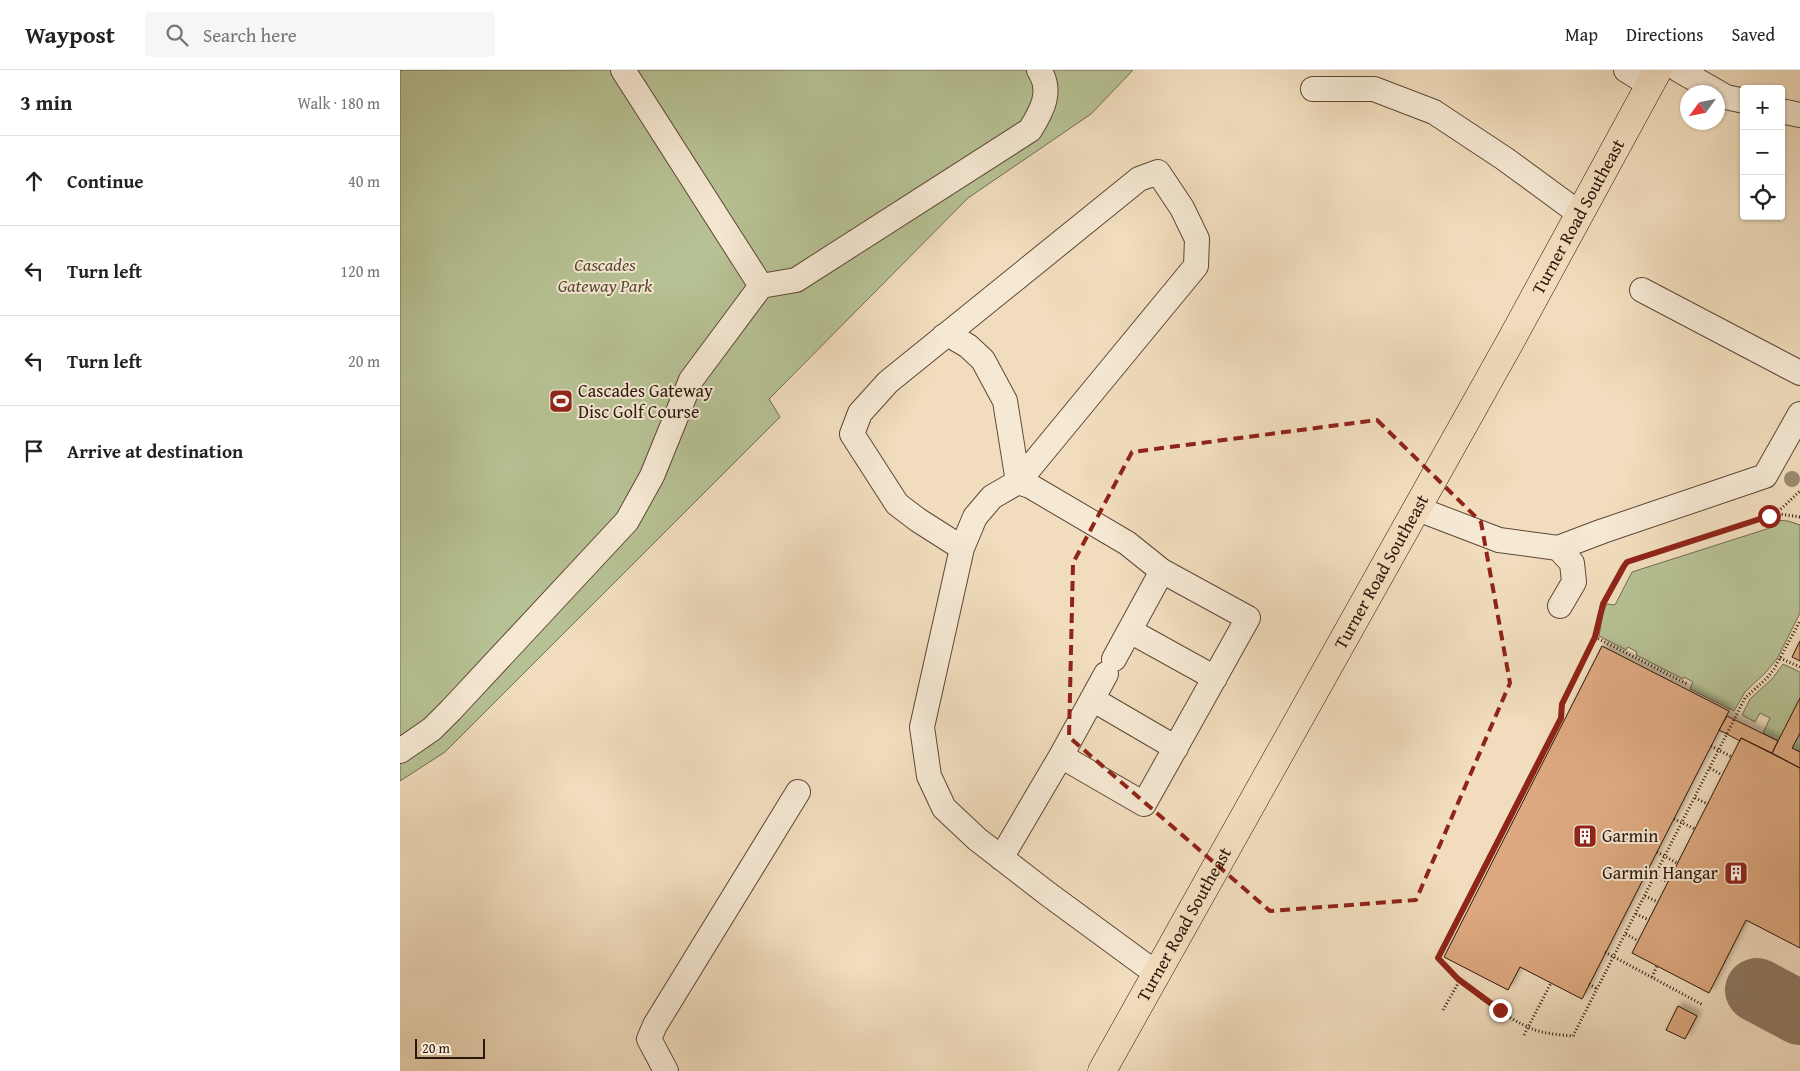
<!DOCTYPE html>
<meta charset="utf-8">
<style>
:root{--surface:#fff;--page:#f6f6f6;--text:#222;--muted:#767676;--line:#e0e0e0}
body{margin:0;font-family:"Gentium Book Plus",serif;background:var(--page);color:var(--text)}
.controls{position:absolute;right:15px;top:15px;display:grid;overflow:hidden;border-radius:5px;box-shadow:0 1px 4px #0004}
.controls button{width:45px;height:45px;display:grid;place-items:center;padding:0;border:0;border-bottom:1px solid var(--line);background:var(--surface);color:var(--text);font:25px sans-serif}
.compass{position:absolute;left:1280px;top:15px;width:45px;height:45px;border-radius:50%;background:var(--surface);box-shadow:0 1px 4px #0004;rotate:237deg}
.scale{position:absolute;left:15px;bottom:12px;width:70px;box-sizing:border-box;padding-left:5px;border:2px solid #2d150b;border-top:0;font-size:14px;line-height:18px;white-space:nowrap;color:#2d150b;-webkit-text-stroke:4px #f6e9d4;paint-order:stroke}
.stop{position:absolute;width:15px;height:15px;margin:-11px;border:4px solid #8f2418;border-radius:50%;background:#fff}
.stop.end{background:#8f2418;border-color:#fff;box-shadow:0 1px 5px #0008}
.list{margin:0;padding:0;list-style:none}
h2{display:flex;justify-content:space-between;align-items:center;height:65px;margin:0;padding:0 20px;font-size:21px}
h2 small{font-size:16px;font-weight:400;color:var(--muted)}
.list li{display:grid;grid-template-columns:32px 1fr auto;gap:15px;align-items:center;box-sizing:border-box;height:90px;padding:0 20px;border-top:1px solid var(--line)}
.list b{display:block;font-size:19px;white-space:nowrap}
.list em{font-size:16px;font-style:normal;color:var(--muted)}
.icon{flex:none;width:28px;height:28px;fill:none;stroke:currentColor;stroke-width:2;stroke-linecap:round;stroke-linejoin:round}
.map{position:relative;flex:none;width:1400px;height:1001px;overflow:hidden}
header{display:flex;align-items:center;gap:30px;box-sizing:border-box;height:70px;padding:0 25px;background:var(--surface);border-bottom:1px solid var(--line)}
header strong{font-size:24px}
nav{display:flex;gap:28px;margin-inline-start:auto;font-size:18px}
.search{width:350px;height:45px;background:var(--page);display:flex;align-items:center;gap:12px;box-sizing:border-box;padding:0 18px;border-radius:5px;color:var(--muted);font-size:19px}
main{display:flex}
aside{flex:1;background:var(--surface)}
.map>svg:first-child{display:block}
.green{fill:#b7c294;stroke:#726c50}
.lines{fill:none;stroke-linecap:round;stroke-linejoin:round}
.taxiway{stroke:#8f7964;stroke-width:64}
.building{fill:#dda87f;stroke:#2d150b;filter:url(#shadow)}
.minor-casing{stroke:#5e4738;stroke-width:26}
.major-casing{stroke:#2d150b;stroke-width:29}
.path{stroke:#2d150b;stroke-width:3;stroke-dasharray:1 2.5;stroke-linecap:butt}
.minor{stroke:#f6e9d4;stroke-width:24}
.major{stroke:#f1ddbd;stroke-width:28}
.tree{fill:#9c8c72}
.route{stroke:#8f2418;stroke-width:6}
.marked{fill:none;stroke:#8f2418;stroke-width:4;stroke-dasharray:10 6;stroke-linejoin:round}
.labels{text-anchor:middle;stroke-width:4;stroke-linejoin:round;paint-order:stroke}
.street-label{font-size:18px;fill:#2d150b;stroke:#f6e9d4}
.park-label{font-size:18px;font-style:italic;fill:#564934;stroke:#f6e9d4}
.poi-label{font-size:18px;fill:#2d150b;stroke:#f6e9d4;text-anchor:start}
</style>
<header>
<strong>Waypost</strong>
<div class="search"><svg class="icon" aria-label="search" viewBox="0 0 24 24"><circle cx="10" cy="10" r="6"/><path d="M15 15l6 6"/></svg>Search here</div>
<nav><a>Map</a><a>Directions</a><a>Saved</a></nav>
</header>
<main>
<aside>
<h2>3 min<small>Walk · 180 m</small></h2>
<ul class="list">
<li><svg class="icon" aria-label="ahead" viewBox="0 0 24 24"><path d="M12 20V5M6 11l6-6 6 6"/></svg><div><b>Continue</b></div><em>40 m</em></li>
<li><svg class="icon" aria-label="left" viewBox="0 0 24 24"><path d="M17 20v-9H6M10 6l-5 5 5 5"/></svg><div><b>Turn left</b></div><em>120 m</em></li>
<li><svg class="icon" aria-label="left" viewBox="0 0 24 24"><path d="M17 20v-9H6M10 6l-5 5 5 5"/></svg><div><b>Turn left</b></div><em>20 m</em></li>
<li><svg class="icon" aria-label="arrive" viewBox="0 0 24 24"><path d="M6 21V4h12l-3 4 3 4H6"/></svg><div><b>Arrive at destination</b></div></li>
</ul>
</aside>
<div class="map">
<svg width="1400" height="1001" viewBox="0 0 1400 1001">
<defs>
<filter id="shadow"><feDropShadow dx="4.5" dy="-4.5" stdDeviation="2.5" flood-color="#0004"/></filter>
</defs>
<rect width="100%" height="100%" fill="#f1ddbd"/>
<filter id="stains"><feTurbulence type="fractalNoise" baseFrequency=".004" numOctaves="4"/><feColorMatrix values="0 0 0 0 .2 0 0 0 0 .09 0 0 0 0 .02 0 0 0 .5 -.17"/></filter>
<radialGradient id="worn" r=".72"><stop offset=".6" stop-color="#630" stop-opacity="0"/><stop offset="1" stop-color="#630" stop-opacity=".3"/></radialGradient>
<path class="green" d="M0,0H733L691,44L568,128L369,329L380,347L45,682L0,711Z
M1376,450L1388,451L1400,455V543L1377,589L1366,602L1345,622L1334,641L1290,619L1293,612L1284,607L1283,609L1236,585L1237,582L1228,577L1226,580L1199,566L1203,542L1207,534L1215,535L1232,502L1373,457L1372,452Z
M1383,594L1400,602V682L1363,663L1370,648L1360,643L1355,652L1342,645L1350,629L1373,608Z"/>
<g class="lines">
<path class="taxiway" d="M1357,920L1400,943"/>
</g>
<path class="building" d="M1400,571V591L1392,587Z
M1202,576L1329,641L1182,929L1120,897L1108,920L1044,887Z
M1400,628V663L1392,678L1400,682V698L1372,683Z
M1327,646L1378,671L1372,683L1341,668L1340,671L1319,660Z
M1341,668L1400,698V878L1346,850L1309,923L1232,883Z
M1278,936L1297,946L1285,969L1266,960Z"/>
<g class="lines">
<g class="minor-casing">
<path id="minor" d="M223,0L361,216
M1226,0L1250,15
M1279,0L1326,27L1344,31
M913,19H974L1034,42L1105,89L1180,144
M1381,41L1400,45
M1242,220L1400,303
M544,266H551L568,276L583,290L605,331L618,412
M1018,439L1099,470L1158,478L1203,461L1365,406L1400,344
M562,478L518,450L497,434L452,364L460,343L488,312L739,109L758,102L782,138L797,169L796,196L618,412
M1158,478L1172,493L1174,512L1160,536
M730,561L815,608
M714,589L762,501
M692,629L776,678
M0,681L32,659L51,640L227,451L252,406L291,310L361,216L396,210L630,60C642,41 653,21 639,0
M661,686L706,604
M601,788L661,686L744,734L848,548L762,501L727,473L630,416L618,412L592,427L575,447L562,478L522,657L529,706L544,738L577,769L648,824L757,904
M266,1001L249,969L255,955L398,722"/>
</g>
<g class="major-casing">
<g id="major">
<path id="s1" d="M702,1001L1110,272L1258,0"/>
</g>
</g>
<path class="path" d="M1372,445L1382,438L1400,421
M1400,447L1380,444L1369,446L1227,492L1224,496L1203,534L1195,567L1162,634L1161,648L1039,887C1060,915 1102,947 1135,960C1147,964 1161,965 1173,966L1345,628L1367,608L1374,599L1400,551
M1195,567L1287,614
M1380,588L1400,597
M1311,676L1332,687
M1310,698L1322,705
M1295,728L1308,734
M1274,749L1295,759
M1257,782L1277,793
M1255,806L1268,812
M1245,826L1258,832
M1236,844L1249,850
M1226,864L1238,871
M1205,882L1303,935
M1252,907L1257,896
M1189,914L1197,919
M1043,940L1060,910
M1124,965L1151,913"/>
<use href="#minor" class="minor"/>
<use href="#major" class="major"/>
</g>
<circle class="tree" cx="1392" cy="409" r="8"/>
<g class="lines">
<path class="route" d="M1100,940L1058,909L1038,888L1161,648L1162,634L1195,567L1203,534L1224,496L1227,492L1369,446"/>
</g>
<path class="marked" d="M977,350L1081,452L1110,613L1016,830L870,841L669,667L673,493L732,382Z"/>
<defs>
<g id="stadium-square" transform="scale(1.25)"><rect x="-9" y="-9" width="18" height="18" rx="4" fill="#8f2418" stroke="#f6e9d4"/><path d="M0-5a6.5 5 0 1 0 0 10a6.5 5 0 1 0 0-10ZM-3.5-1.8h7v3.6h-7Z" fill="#fff"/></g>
<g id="building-square" transform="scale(1.25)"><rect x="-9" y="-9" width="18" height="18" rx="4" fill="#8f2418" stroke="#f6e9d4"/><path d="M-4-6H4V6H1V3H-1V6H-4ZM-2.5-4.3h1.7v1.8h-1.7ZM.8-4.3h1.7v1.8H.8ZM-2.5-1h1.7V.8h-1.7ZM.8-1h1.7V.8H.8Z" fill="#fff"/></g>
</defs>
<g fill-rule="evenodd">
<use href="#stadium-square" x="161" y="331"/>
<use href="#building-square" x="1185" y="766"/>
<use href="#building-square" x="1336" y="803"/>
</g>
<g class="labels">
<g class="street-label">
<text dy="6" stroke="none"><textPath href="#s1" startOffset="978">Turner Road Southeast</textPath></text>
<text dy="6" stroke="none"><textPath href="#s1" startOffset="572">Turner Road Southeast</textPath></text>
<text dy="6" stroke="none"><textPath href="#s1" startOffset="168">Turner Road Southeast</textPath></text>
</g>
<g class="park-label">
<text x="205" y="201">Cascades<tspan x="205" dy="21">Gateway Park</tspan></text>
</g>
<g class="poi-label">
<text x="178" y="327">Cascades Gateway<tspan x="178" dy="21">Disc Golf Course</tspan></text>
<text x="1202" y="772">Garmin</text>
<text x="1318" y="809" text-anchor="end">Garmin Hangar</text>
</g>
</g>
<rect width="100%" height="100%" filter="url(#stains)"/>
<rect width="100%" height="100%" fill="url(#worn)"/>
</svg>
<div class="controls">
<button>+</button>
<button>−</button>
<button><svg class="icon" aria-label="locate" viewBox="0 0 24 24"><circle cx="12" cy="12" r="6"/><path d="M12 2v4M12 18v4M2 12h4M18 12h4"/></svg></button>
</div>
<svg class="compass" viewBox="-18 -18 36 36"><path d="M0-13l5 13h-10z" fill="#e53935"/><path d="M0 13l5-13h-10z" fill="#767676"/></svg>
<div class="scale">20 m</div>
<div class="stop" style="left:1369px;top:446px"></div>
<div class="stop end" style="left:1100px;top:940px"></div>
</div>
</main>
